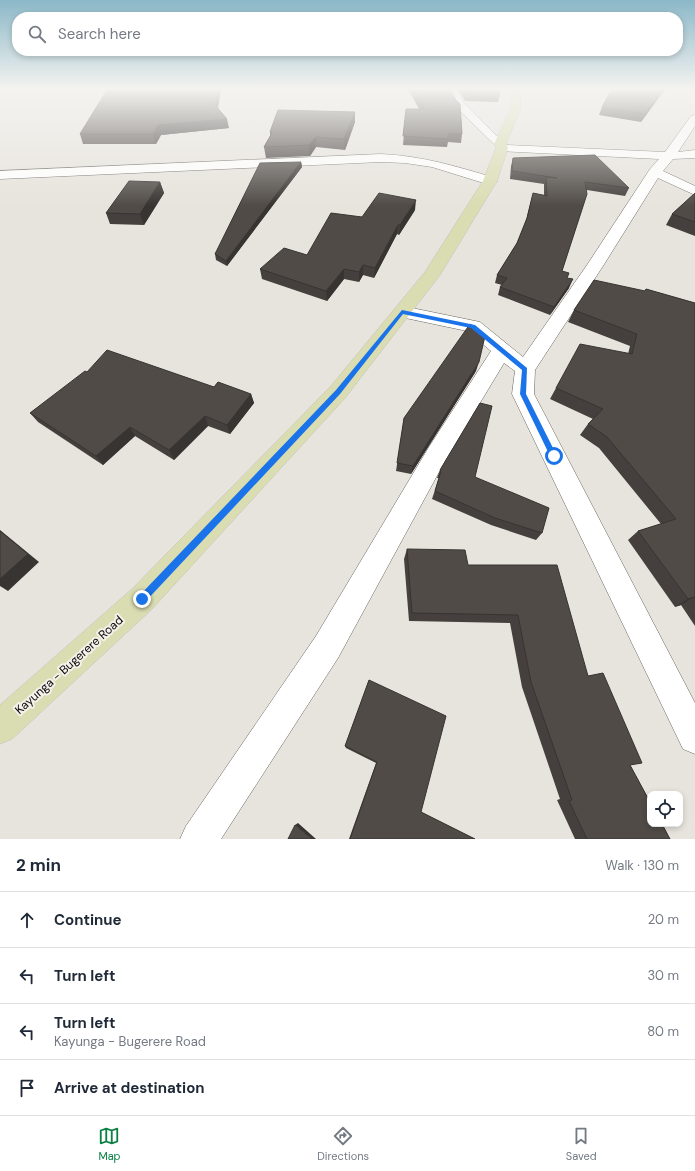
<!DOCTYPE html>
<meta charset="utf-8">
<style>
:root{--surface:#fff;--page:#f2f2f3;--text:#1f2937;--muted:#747a83;--line:#e0e1e3;--accent:#0b8043}
body{margin:0;font-family:"DM Sans",sans-serif;background:var(--page);color:var(--text)}
.controls{position:absolute;right:12px;bottom:12px;display:grid;overflow:hidden;border-radius:8px;box-shadow:0 2px 6px #0003}
.controls button{width:36px;height:36px;display:grid;place-items:center;padding:0;border:0;border-bottom:1px solid var(--line);background:var(--surface);color:var(--text);font:20px sans-serif}
.stop{position:absolute;width:12px;height:12px;margin:-9px;border:3px solid #1a73e8;border-radius:50%;background:#fff}
.stop.end{background:#1a73e8;border-color:#fff;box-shadow:0 1px 4px #0008}
.list{margin:0;padding:0;list-style:none}
h2{display:flex;justify-content:space-between;align-items:center;height:52px;margin:0;padding:0 16px;font-size:17px}
h2 small{font-size:13px;font-weight:400;color:var(--muted)}
.list li{display:grid;grid-template-columns:26px 1fr auto;gap:12px;align-items:center;box-sizing:border-box;height:56px;padding:0 16px;border-top:1px solid var(--line)}
.list b{display:block;font-size:15px;white-space:nowrap}
.list p{margin:0;font-size:13px;white-space:nowrap;color:var(--muted)}
.list em{font-size:13px;font-style:normal;color:var(--muted)}
.icon{flex:none;width:22px;height:22px;fill:none;stroke:currentColor;stroke-width:2;stroke-linecap:round;stroke-linejoin:round}
.map{position:relative;flex:none;width:695px;height:839px;overflow:hidden}
.search{position:absolute;background:var(--surface);box-shadow:0 2px 6px #0003;left:12px;right:12px;top:12px;height:44px;display:flex;align-items:center;gap:10px;box-sizing:border-box;padding:0 14px;border-radius:16px;color:var(--muted);font-size:15px}
.sheet{height:276px;background:var(--surface)}
nav{display:flex;justify-content:space-around;align-items:center;box-sizing:border-box;height:56px;border-top:1px solid var(--line);background:var(--surface);font-size:11px;color:var(--muted)}
nav a{display:grid;justify-items:center;gap:2px}
nav .on{color:var(--accent)}
.map>svg:first-child{display:block}
.lines{fill:none;stroke-linecap:round;stroke-linejoin:round}
.minor-casing{stroke:#696661;stroke-width:1}
.major-casing{stroke:#c0c0bf;stroke-width:1}
.minor{fill:#fff;fill-rule:evenodd}
.major{fill:#daddb2;fill-rule:evenodd}
.wall{fill:#45403d}
.shaded-wall{fill:#383432}
.building{fill:#504b47;stroke:#383432}
.route{fill:#1a73e8}
.labels{text-anchor:middle;stroke-width:4;stroke-linejoin:round;paint-order:stroke}
.street-label{font-size:12px;fill:#0c0b09;stroke:#f4f1eb}
</style>
<div class="map">
<svg width="695" height="839" viewBox="0 0 695 839">
<rect width="100%" height="100%" fill="#e7e4dd"/>
<g class="lines">
<g class="minor-casing">
<path id="minor" d="M446,89H456L464,103L506,145L665,152L691,116L695,115V126L678,152L695,150V158L673,159L663,171L695,186V195L658,178L603,266L535,370L534,394L695,703V754L683,749L512,394L515,371L504,363L445,461L338,658L221,839H180L186,826L316,636L429,447L491,351L467,331L396,316L393,312L396,308L402,306L480,322L523,357L587,265L650,169L659,159L498,151L497,147L456,107Z
M381,154C423,156 455,166 495,178L497,181L495,184L490,185L432,167L405,163L381,162L0,179V171Z"/>
</g>
<g class="major-casing">
<path id="major" d="M511,89H521L520,110L506,144L508,148L497,181L440,275L345,398L152,609L12,739L0,744V705L132,589L331,386L425,272L483,181L496,148L494,144L510,110Z"/>
</g>
<use href="#minor" class="minor"/>
<use href="#major" class="major"/>
</g>
<path class="wall" d="M149,89H221V91L218,108L229,128L161,135L156,144H83L80,134Z
M408,89H450L462,134L461,143L448,142L447,147L403,145L406,109H419Z
M458,89H498L500,94L498,102L465,101Z
M665,89L641,122L599,115L602,107Z
M355,112V122L345,150L316,147L310,156L266,158L264,147L270,136V132Z
M513,158L629,188L625,196L587,190L562,271L567,278L569,288L550,315L498,295L500,287L502,285L495,283L497,275L517,243L526,221L533,193L544,195V184L510,179L511,166Z
M301,162L302,167L227,266L216,260L215,254Z
M160,182L164,193L144,225L110,224L106,213Z
M695,193V236L666,225L672,214Z
M415,210L399,235L397,234L374,278L363,275L359,282L344,279L327,301L262,279L260,269L307,255Z
M646,289L695,303V626L681,605L675,607L628,540L638,531L661,524L599,448L580,435L588,424L593,419L550,399L556,388L628,354L630,346L568,322L574,310L645,291Z
M476,371L411,474L396,471L404,418Z
M87,372L214,387L251,394L254,403L230,434L208,426L174,460L135,436L103,465L38,422L30,413Z
M440,470L475,477L542,533L536,540L491,525L432,499L439,478H437Z
M407,549L468,565L588,676L630,765L670,839H575L557,800L560,799L522,687L510,623L409,621L404,559Z
M369,680L421,812L475,839H349L376,763L346,748L345,746Z"/>
<path class="shaded-wall" d="M218,89H221V91L216,114L215,105Z
M663,89H665L641,122L645,114Z
M355,112V122L345,150L344,139Z
M227,119L229,128L161,135L156,144L153,134L158,125Z
M316,137V147L310,156L309,145Z
M301,162L302,167L227,266L226,261Z
M160,182L164,193L144,225L140,214Z
M416,200L415,210L399,235L400,225Z
M398,225L397,234L374,278L375,268Z
M363,265V275L359,282V272Z
M344,269V279L327,301L326,291Z
M573,279L569,288L550,315L554,307Z
M479,362L476,371L411,474L413,466Z
M251,394L254,403L230,434L227,425Z
M205,416L208,426L174,460L169,450Z
M130,427L135,436L103,465L96,456Z
M0,530L39,562L8,591L0,586Z
M694,597L681,605L675,607L688,599Z
M298,823L316,839H312L295,825Z"/>
<path class="building" d="M149,89H218L215,105L227,119L158,125L153,134H80L107,90Z
M413,89H450L456,100L460,104L462,134H448V139L403,136L406,109H425Z
M464,89H498L500,94L466,93Z
M612,89H663L645,114L602,107Z
M278,110L355,112L344,139L316,137L309,145L264,147L272,133L270,132Z
M595,155L629,188L585,182L587,194L562,271L569,273L567,278L573,279L554,307L500,287L507,278L497,275L517,243L527,218L533,193L547,196L546,177L557,178L512,171L513,158Z
M301,162L226,261L215,254L260,163Z
M129,181L160,182L140,214L106,213Z
M379,193L416,200L400,225H398L375,268L363,265L359,272L344,269L326,291L260,269L284,248L307,255L331,213L362,217Z
M695,193V222L672,214Z
M594,280L645,291L646,289L695,303V598L694,597L688,599L638,531L676,519L607,437L588,424L603,409L556,388L580,344L632,354L637,334L574,310Z
M470,324L485,336L479,362L413,466L397,463L404,418Z
M107,350L214,387L218,382L251,394L227,425L205,416L169,450L130,427L96,456L30,413L85,371L87,372Z
M480,403L492,406L475,477L549,508L542,533L495,518L435,491L441,471L440,470Z
M0,531L28,554L0,579Z
M407,549L465,550L468,565H557L588,676L603,673L642,763L630,765L650,802V824H662L670,839H587L569,801L572,800L531,682L518,615L412,613Z
M369,680L446,716L421,812L475,839H350L377,762L345,746Z
M295,825L312,839H288Z"/>
<linearGradient id="sky" x2="0" y2="1"><stop stop-color="#8bb8c8"/><stop offset="0.43" stop-color="#f4f3f0"/><stop offset="1" stop-color="#f4f3f0" stop-opacity="0"/></linearGradient>
<rect width="695" height="206" fill="url(#sky)"/>
<path class="route" d="M402,310L475,325L527,368L526,394L557,456L556,458H551L520,394L522,370L471,328L403,314L340,394L145,602L142,603L139,602L138,599L139,596L336,390Z"/>
<g class="labels">
<g class="street-label">
<text transform="translate(69 665) rotate(-42)" y="4">Kayunga - Bugerere Road</text>
</g>
</g>
</svg>
<div class="controls">
<button><svg class="icon" aria-label="locate" viewBox="0 0 24 24"><circle cx="12" cy="12" r="6"/><path d="M12 2v4M12 18v4M2 12h4M18 12h4"/></svg></button>
</div>
<div class="stop" style="left:554px;top:456px"></div>
<div class="stop end" style="left:142px;top:599px"></div>
<div class="search"><svg class="icon" aria-label="search" viewBox="0 0 24 24"><circle cx="10" cy="10" r="6"/><path d="M15 15l6 6"/></svg>Search here</div>
</div>
<section class="sheet">
<h2>2 min<small>Walk · 130 m</small></h2>
<ul class="list">
<li><svg class="icon" aria-label="ahead" viewBox="0 0 24 24"><path d="M12 20V5M6 11l6-6 6 6"/></svg><div><b>Continue</b></div><em>20 m</em></li>
<li><svg class="icon" aria-label="left" viewBox="0 0 24 24"><path d="M17 20v-9H6M10 6l-5 5 5 5"/></svg><div><b>Turn left</b></div><em>30 m</em></li>
<li><svg class="icon" aria-label="left" viewBox="0 0 24 24"><path d="M17 20v-9H6M10 6l-5 5 5 5"/></svg><div><b>Turn left</b><p>Kayunga - Bugerere Road</p></div><em>80 m</em></li>
<li><svg class="icon" aria-label="arrive" viewBox="0 0 24 24"><path d="M6 21V4h12l-3 4 3 4H6"/></svg><div><b>Arrive at destination</b></div></li>
</ul>
</section>
<nav>
<a class="on"><svg class="icon" aria-label="map" viewBox="0 0 24 24"><path d="M3 6l6-2 6 2 6-2v14l-6 2-6-2-6 2zM9 4v14M15 6v14"/></svg>Map</a>
<a><svg class="icon" aria-label="directions" viewBox="0 0 24 24"><path d="M12 3l9 9-9 9-9-9zM9 14v-3h6M13 9l2 2-2 2"/></svg>Directions</a>
<a><svg class="icon" aria-label="saved" viewBox="0 0 24 24"><path d="M7 4h10v16l-5-4-5 4z"/></svg>Saved</a>
</nav>
